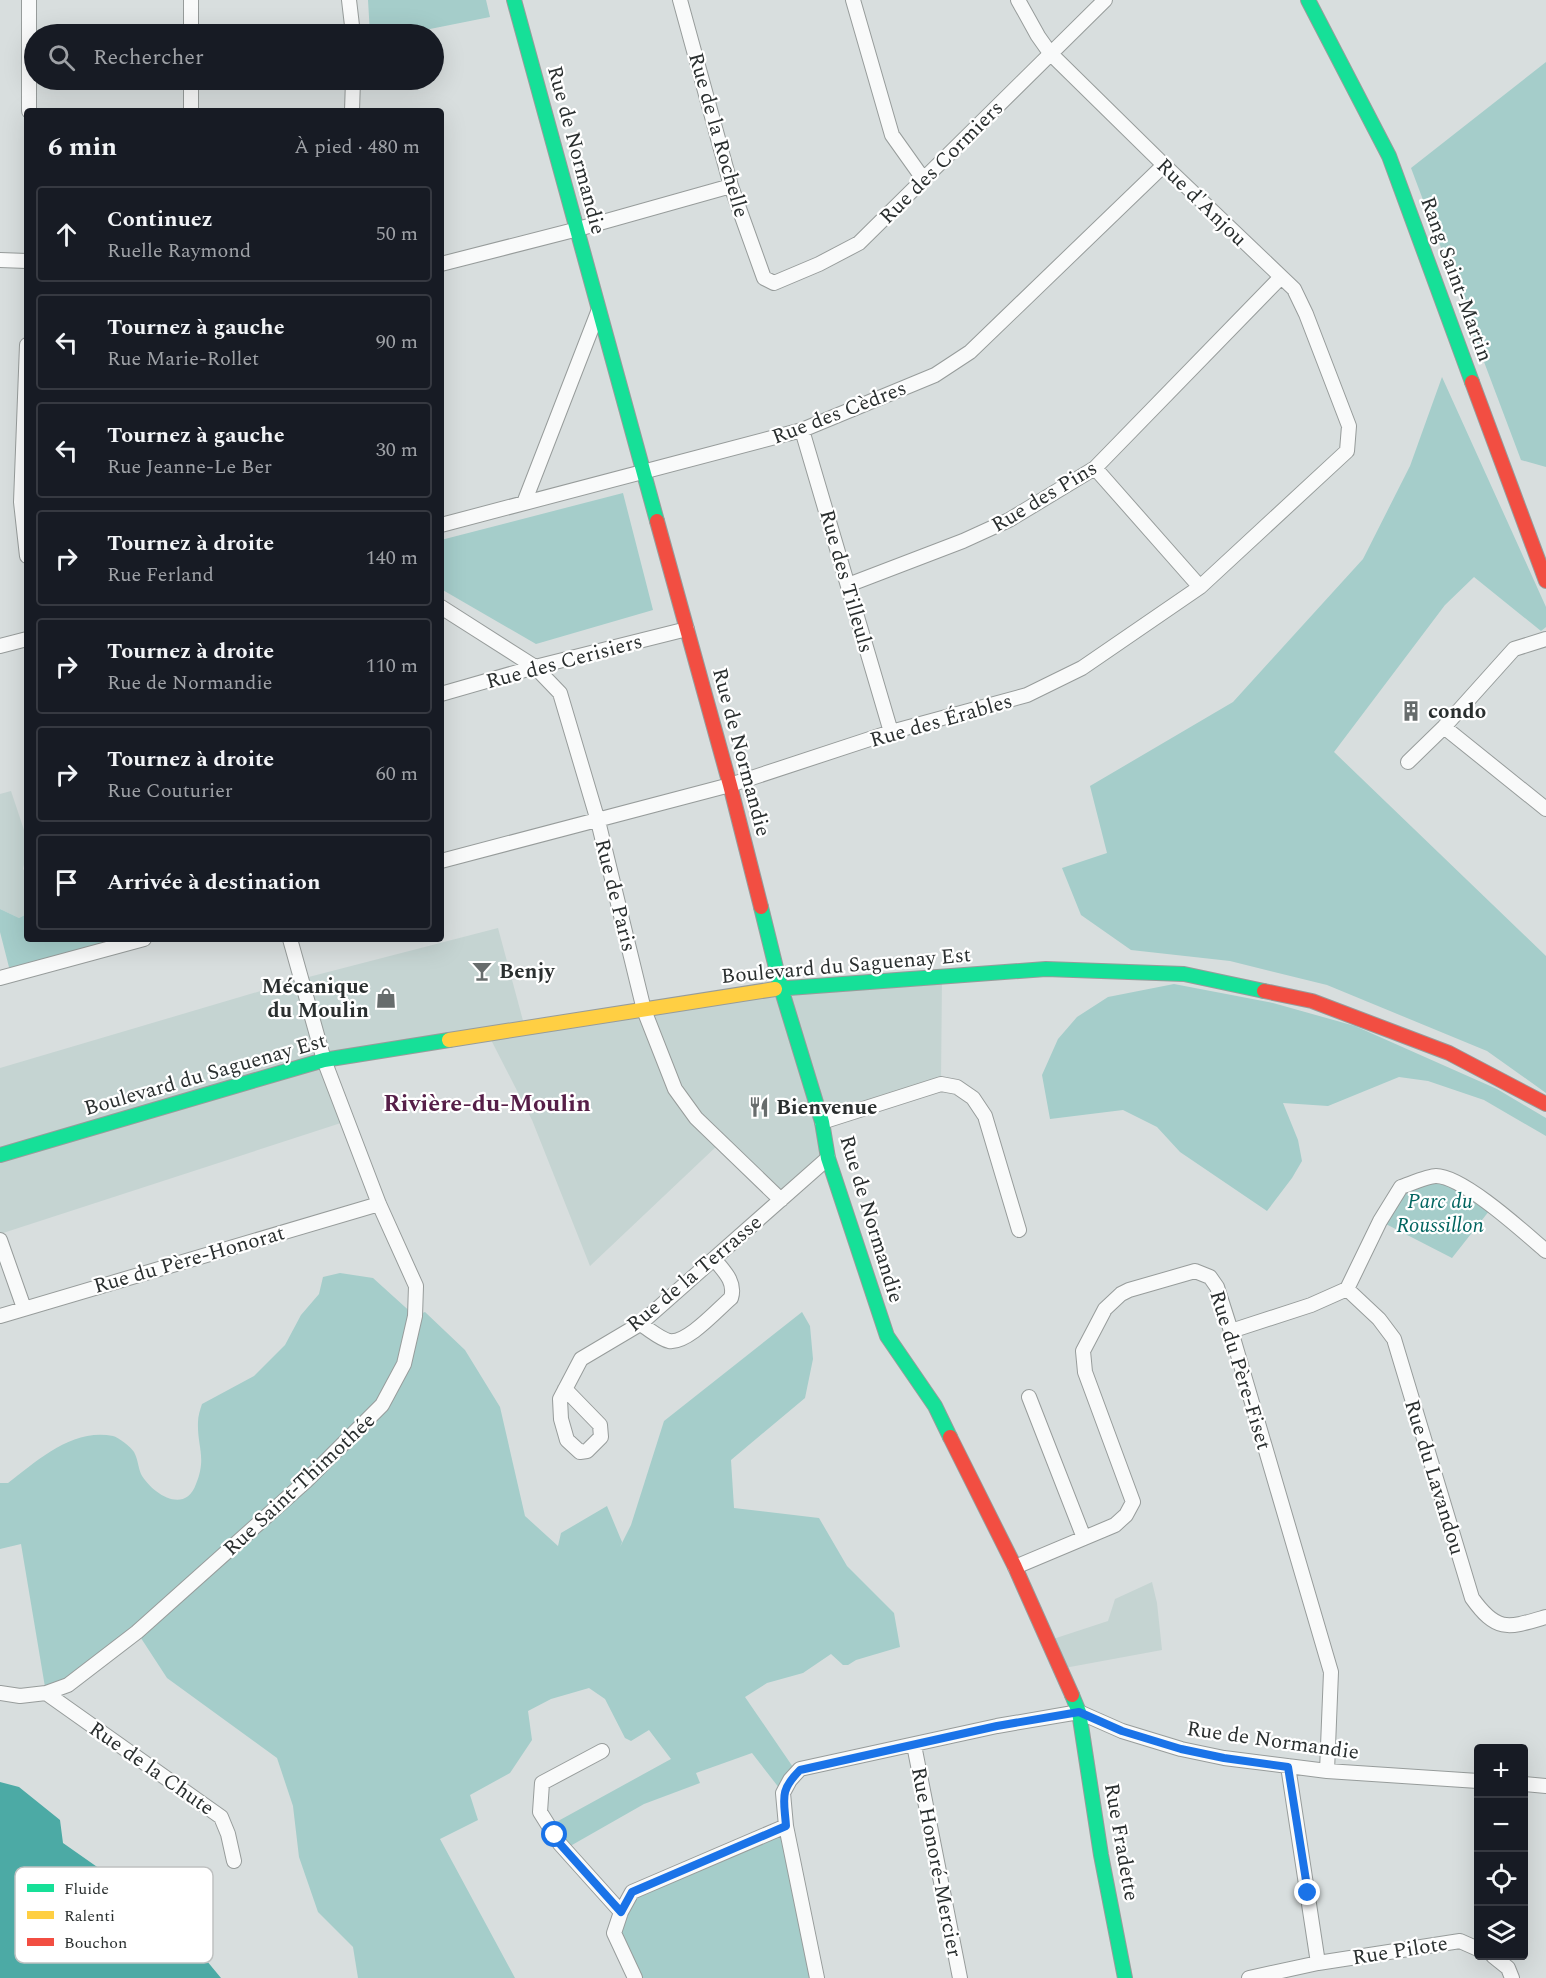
<!DOCTYPE html>
<html lang="fr">
<meta charset="utf-8">
<style>
:root{--surface:#171b24;--page:#20242c;--text:#f1f3f6;--muted:#9ea1a6;--line:#363941}
body{margin:0;font-family:Spectral,serif;background:var(--page);color:var(--text)}
.controls{position:absolute;right:18px;bottom:18px;display:grid;overflow:hidden;border-radius:6px;box-shadow:0 6px 24px #0002}
.controls button{width:54px;height:54px;display:grid;place-items:center;padding:0;border:0;border-bottom:2px solid var(--line);background:var(--surface);color:var(--text);font:30px sans-serif}
.stop{position:absolute;width:18px;height:18px;margin:-14px;border:4px solid #1a73e8;border-radius:50%;background:#fff}
.stop.end{background:#1a73e8;border-color:#fff;box-shadow:0 2px 6px #0008}
.list{margin:0;padding:0;list-style:none}
h2{display:flex;justify-content:space-between;align-items:center;height:78px;margin:0;padding:0 24px;font-size:26px}
h2 small{font-size:20px;font-weight:400;color:var(--muted)}
.list li{display:grid;grid-template-columns:39px 1fr auto;gap:18px;align-items:center;box-sizing:border-box;height:96px;margin:0 12px 12px;padding:0 12px;border:2px solid var(--line);border-radius:6px}
.list b{display:block;font-size:22px;white-space:nowrap}
.list p{margin:0;font-size:20px;white-space:nowrap;color:var(--muted)}
.list em{font-size:20px;font-style:normal;color:var(--muted)}
.icon{flex:none;width:33px;height:33px;fill:none;stroke:currentColor;stroke-width:2;stroke-linecap:round;stroke-linejoin:round}
.map{position:relative;flex:none;width:1546px;height:1978px;overflow:hidden}
.search{position:absolute;background:var(--surface);box-shadow:0 6px 24px #0002;left:24px;top:24px;width:420px;height:66px;display:flex;align-items:center;gap:15px;box-sizing:border-box;padding:0 21px;border-radius:33px;color:var(--muted);font-size:22px}
.panel{position:absolute;background:var(--surface);box-shadow:0 6px 24px #0002;left:24px;top:108px;width:420px;height:834px;border-radius:6px}
.map>svg:first-child{display:block}
.built{fill:#c5d4d2}
.green{fill:#a5cdca}
.water{fill:#4caaa5}
.lines{fill:none;stroke-linecap:round;stroke-linejoin:round}
.street-casing{stroke:#979c9b;stroke-width:16}
.fast-casing{stroke:#979c9b;stroke-width:16}
.slow-casing{stroke:#979c9b;stroke-width:16}
.jam-casing{stroke:#979c9b;stroke-width:16}
.street{stroke:#f9fafa;stroke-width:14}
.fast{stroke:#16e098;stroke-width:14}
.slow{stroke:#ffcf43;stroke-width:14}
.jam{stroke:#f24e42;stroke-width:14}
.route{stroke:#1a73e8;stroke-width:8}
.labels{text-anchor:middle;stroke-width:4.5;stroke-linejoin:round;paint-order:stroke}
.street-label{font-size:21px;fill:#2a2f2f;stroke:#fff}
.poi-label{font-size:21px;font-weight:bold;fill:#2a2f2f;stroke:#fff;text-anchor:start}
.park-label{font-size:21px;font-style:italic;fill:#026560;stroke:#fff}
.quarter-label{font-size:24px;font-weight:bold;fill:#561e48;stroke:#fff}
.key{fill:#fff;stroke:#bfc1c1;stroke-width:1.5}
.key-label{font-size:16px;fill:#2a2f2f}
</style>
<div class="map">
<svg width="1546" height="1978" viewBox="0 0 1546 1978">
<rect width="100%" height="100%" fill="#d8dede"/>
<path class="built" d="M11,791L27,839V851L23,869L27,874V914L19,918L0,909V794Z
M498,928L525,1028L942,976L941,1084L822,1122L828,1158L781,1200L720,1143L590,1266L532,1120L488,1034L324,1060L347,1121L0,1234V1068L301,979Z
M1152,1582L1157,1603L1162,1650L1059,1669L1047,1641L1108,1621L1115,1599Z"/>
<path class="green" d="M368,0H486L490,17L405,34H370Z
M1546,62V467L1521,460L1411,168Z
M1442,377L1546,607V627L1541,631L1474,577L1445,605L1334,752L1546,956V1093L1487,1051L1327,985L1230,961L1131,950L1081,915L1062,868L1107,853L1090,786L1233,702L1363,559L1410,466Z
M623,493L653,610L536,644L441,589V540Z
M0,909L19,918L27,914V939H112L114,947L11,975L0,932Z
M1174,984L1273,1003L1355,1026L1497,1089L1546,1118V1136L1484,1100L1428,1081L1399,1077L1328,1106L1283,1103L1298,1140L1302,1161L1292,1178L1267,1211L1180,1152L1157,1127L1123,1110L1050,1119L1042,1075L1058,1039L1077,1017L1108,997Z
M1436,1176L1493,1206L1452,1258L1380,1221L1401,1187Z
M340,1273L373,1278L415,1316L425,1312L465,1350L500,1407L525,1516L558,1546L561,1533L607,1506L622,1542L620,1547L631,1525L664,1421L802,1312L810,1326L813,1359L805,1398L731,1460L734,1508L819,1518L847,1566L894,1613L900,1647L856,1660L848,1665H843L831,1654L803,1673L767,1683L745,1697L797,1773L783,1793L752,1753L696,1773L700,1783L644,1804L565,1849L549,1826L671,1759L649,1730L631,1741L625,1738L605,1699L589,1688L551,1699L528,1711L532,1740L510,1773L470,1795L478,1820L440,1839L515,1978H358L353,1947L318,1912L299,1857L293,1806L277,1758L167,1678L137,1632L46,1693L21,1544L0,1549V1483H8C37,1461 72,1428 113,1436C118,1437 131,1447 134,1452C138,1459 138,1467 141,1474C152,1494 185,1515 196,1484C207,1457 197,1447 198,1422C198,1416 200,1410 202,1404L254,1376L285,1345L301,1315L319,1294L323,1277Z
M786,1826L817,1978H635L614,1933L632,1892Z"/>
<path class="water" d="M0,1782L19,1787L60,1820L63,1843L130,1890L192,1943L221,1978H0Z"/>
<g class="lines">
<g class="street-casing">
<path id="street" d="M29,0V111
M349,0L353,34
M680,0L731,186L764,278L774,283L819,264L859,243L1105,0
M853,0L892,135L924,180
M191,34V0
M191,111V80
M352,111L353,80
M0,260L27,261
M441,264L578,229L731,186
M27,345L21,502L27,556
M802,430L891,732
M1095,468L1200,587
M524,503L598,312
M441,525L802,430L935,375L970,352L1164,165
M848,585L963,541L1009,520L1095,468L1281,277
M441,607L535,667L560,693L598,821L644,1010L675,1089L696,1118L781,1200
M0,646L27,639
M441,694L535,667L687,629
M1444,727L1546,809
M1408,762L1444,727L1514,649L1546,639
M441,861L730,785L891,732L1027,695L1082,668L1200,587L1347,451L1349,426L1306,314L1294,289L1164,165L1050,53L1038,36L1018,0
M0,978L144,939
M822,1122L941,1084L957,1087L973,1098L985,1116L1019,1230
M0,1240L24,1308
M1347,1289L1379,1319L1394,1339L1472,1598C1497,1633 1508,1628 1546,1617
M0,1316L379,1204
M640,1324C649,1329 660,1339 669,1341C687,1344 717,1310 731,1298C736,1282 724,1271 714,1259
M1231,1331L1311,1305L1347,1289L1380,1221L1401,1187C1410,1184 1428,1176 1436,1176C1463,1176 1525,1233 1546,1251
M565,1389L600,1425L601,1437L587,1451L580,1452L567,1440L561,1419L560,1399L581,1359L640,1324L828,1158
M1029,1397L1084,1538
M1015,1567L1115,1525L1126,1515L1133,1502L1085,1372L1083,1351L1105,1309L1121,1294L1129,1290L1195,1271L1210,1277L1217,1287L1231,1331L1331,1672L1327,1771
M0,1693L20,1696L46,1693L68,1685L137,1632L306,1481L382,1405L404,1364L415,1316L416,1286L379,1204L324,1060L290,939
M46,1693L221,1817L228,1834L234,1861
M914,1745L960,1978
M602,1751L542,1783L540,1812L560,1844L621,1912
M1288,1766L1318,1963
M1524,1784L1546,1786
M1493,1956L1508,1968L1512,1978
M635,1978L614,1933L621,1912L632,1892L786,1826
M817,1978L786,1826L783,1793L790,1780L800,1769L997,1726L1079,1712L1122,1731L1181,1749L1224,1758L1327,1771L1478,1781
M1249,1978L1318,1963L1460,1941L1478,1949"/>
</g>
<g class="fast-casing">
<path id="fast" d="M514,0L657,521
M1308,0L1389,156L1472,382
M761,907L781,988L822,1122L828,1158L887,1336L935,1406L950,1437
M775,989L1046,969L1184,974L1264,991
M0,1155L324,1060L449,1040
M1072,1695L1079,1712L1101,1855L1125,1978"/>
</g>
<g class="slow-casing">
<path id="slow" d="M449,1040L775,989"/>
</g>
<g class="jam-casing">
<path id="jam" d="M1472,382L1546,581
M657,521L730,785L761,907
M1264,991L1312,1001L1449,1053L1546,1104
M950,1437L1015,1567L1072,1695"/>
</g>
<use href="#street" class="street"/>
<use href="#fast" class="fast"/>
<use href="#slow" class="slow"/>
<use href="#jam" class="jam"/>
</g>
<g class="lines">
<path class="route" d="M555,1835L560,1844L621,1912L632,1892L786,1826C784,1798 779,1791 800,1770L997,1726L1079,1712L1122,1731L1181,1749L1224,1758L1288,1767L1308,1893"/>
</g>
<defs>
<g id="building-bare" transform="scale(1.62)"><path d="M-4-6H4V6H1V3H-1V6H-4ZM-2.5-4.3h1.7v1.8h-1.7ZM.8-4.3h1.7v1.8H.8ZM-2.5-1h1.7V.8h-1.7ZM.8-1h1.7V.8H.8Z" fill="#676c6c" stroke="#fff" stroke-width="2.5" paint-order="stroke"/></g>
<g id="bar-bare" transform="scale(1.62)"><path d="M-6-5H6L.8 .8V4.5H3.5V6h-7V4.5H-.8V.8Z" fill="#676c6c" stroke="#fff" stroke-width="2.5" paint-order="stroke"/></g>
<g id="shop-bare" transform="scale(1.62)"><path d="M-5-2.5h2.3a2.7 3.5 0 0 1 5.4 0H5L5.5 6h-11ZM-1.5-2.5h3a1.5 2.3 0 0 0-3 0Z" fill="#676c6c" stroke="#fff" stroke-width="2.5" paint-order="stroke"/></g>
<g id="restaurant-bare" transform="scale(1.62)"><path d="M-5-6h1v4h1v-4h1v4h1v-4h1v5L-1.5 .5V6h-2V.5L-5-1ZM5-6V6H3V1.5H1.5Q1.5-4 5-6Z" fill="#676c6c" stroke="#fff" stroke-width="2.5" paint-order="stroke"/></g>
</defs>
<g fill-rule="evenodd">
<use href="#building-bare" x="1411" y="711"/>
<use href="#bar-bare" x="482" y="971"/>
<use href="#shop-bare" x="386" y="998"/>
<use href="#restaurant-bare" x="759" y="1107"/>
</g>
<g class="labels">
<g class="street-label">
<text transform="translate(719 135) rotate(74)" y="7">Rue de la Rochelle</text>
<text transform="translate(577 150) rotate(75)" y="7">Rue de Normandie</text>
<text transform="translate(941 162) rotate(-45)" y="7">Rue des Cormiers</text>
<text transform="translate(1202 202) rotate(44)" y="7">Rue d'Anjou</text>
<text transform="translate(1457 279) rotate(70)" y="7">Rang Saint-Martin</text>
<text transform="translate(839 412) rotate(-21)" y="7">Rue des Cèdres</text>
<text transform="translate(1044 496) rotate(-31)" y="7">Rue des Pins</text>
<text transform="translate(847 581) rotate(74)" y="7">Rue des Tilleuls</text>
<text transform="translate(564 661) rotate(-15)" y="7">Rue des Cerisiers</text>
<text transform="translate(941 720) rotate(-16)" y="7">Rue des Érables</text>
<text transform="translate(742 752) rotate(75)" y="7">Rue de Normandie</text>
<text transform="translate(616 895) rotate(76)" y="7">Rue de Paris</text>
<text transform="translate(846 965) rotate(-5)" y="7">Boulevard du Saguenay Est</text>
<text transform="translate(205 1074) rotate(-16)" y="7">Boulevard du Saguenay Est</text>
<text transform="translate(872 1219) rotate(73)" y="7">Rue de Normandie</text>
<text transform="translate(189 1259) rotate(-16)" y="7">Rue du Père-Honorat</text>
<text transform="translate(694 1273) rotate(-40)" y="7">Rue de la Terrasse</text>
<text transform="translate(1241 1370) rotate(73)" y="7">Rue du Père-Fiset</text>
<text transform="translate(1435 1477) rotate(73)" y="7">Rue du Lavandou</text>
<text transform="translate(299 1484) rotate(-43)" y="7">Rue Saint-Thimothée</text>
<text transform="translate(1273 1740) rotate(8)" y="7">Rue de Normandie</text>
<text transform="translate(152 1768) rotate(35)" y="7">Rue de la Chute</text>
<text transform="translate(1122 1842) rotate(80)" y="7">Rue Fradette</text>
<text transform="translate(937 1862) rotate(79)" y="7">Rue Honoré-Mercier</text>
<text transform="translate(1400 1950) rotate(-9)" y="7">Rue Pilote</text>
</g>
<g class="poi-label">
<text x="1428" y="718">condo</text>
<text x="499" y="978">Benjy</text>
<text x="369" y="993" text-anchor="end">Mécanique<tspan x="369" dy="24">du Moulin</tspan></text>
<text x="776" y="1114">Bienvenue</text>
</g>
<g class="park-label">
<text x="1440" y="1208">Parc du<tspan x="1440" dy="24">Roussillon</tspan></text>
</g>
<g class="quarter-label">
<text x="487" y="1111">Rivière-du-Moulin</text>
</g>
</g>
<rect x="15" y="1867" width="198" height="96" rx="9" class="key"/>
<rect x="27" y="1884" width="27" height="8" fill="#16e098"/>
<rect x="27" y="1911" width="27" height="8" fill="#ffcf43"/>
<rect x="27" y="1938" width="27" height="8" fill="#f24e42"/>
<g class="key-label">
<text x="64" y="1894">Fluide</text>
<text x="64" y="1921">Ralenti</text>
<text x="64" y="1948">Bouchon</text>
</g>
</svg>
<div class="controls">
<button>+</button>
<button>−</button>
<button><svg class="icon" aria-label="locate" viewBox="0 0 24 24"><circle cx="12" cy="12" r="6"/><path d="M12 2v4M12 18v4M2 12h4M18 12h4"/></svg></button>
<button><svg class="icon" aria-label="layers" viewBox="0 0 24 24"><path d="M12 4l9 5-9 5-9-5zM3 14l9 5 9-5"/></svg></button>
</div>
<div class="stop" style="left:555px;top:1835px"></div>
<div class="stop end" style="left:1308px;top:1893px"></div>
<div class="search"><svg class="icon" aria-label="search" viewBox="0 0 24 24"><circle cx="10" cy="10" r="6"/><path d="M15 15l6 6"/></svg>Rechercher</div>
<section class="panel">
<h2>6 min<small>À pied · 480 m</small></h2>
<ul class="list">
<li><svg class="icon" aria-label="ahead" viewBox="0 0 24 24"><path d="M12 20V5M6 11l6-6 6 6"/></svg><div><b>Continuez</b><p>Ruelle Raymond</p></div><em>50 m</em></li>
<li><svg class="icon" aria-label="left" viewBox="0 0 24 24"><path d="M17 20v-9H6M10 6l-5 5 5 5"/></svg><div><b>Tournez à gauche</b><p>Rue Marie-Rollet</p></div><em>90 m</em></li>
<li><svg class="icon" aria-label="left" viewBox="0 0 24 24"><path d="M17 20v-9H6M10 6l-5 5 5 5"/></svg><div><b>Tournez à gauche</b><p>Rue Jeanne-Le Ber</p></div><em>30 m</em></li>
<li><svg class="icon" aria-label="right" viewBox="0 0 24 24"><path d="M7 20v-9h11M14 6l5 5-5 5"/></svg><div><b>Tournez à droite</b><p>Rue Ferland</p></div><em>140 m</em></li>
<li><svg class="icon" aria-label="right" viewBox="0 0 24 24"><path d="M7 20v-9h11M14 6l5 5-5 5"/></svg><div><b>Tournez à droite</b><p>Rue de Normandie</p></div><em>110 m</em></li>
<li><svg class="icon" aria-label="right" viewBox="0 0 24 24"><path d="M7 20v-9h11M14 6l5 5-5 5"/></svg><div><b>Tournez à droite</b><p>Rue Couturier</p></div><em>60 m</em></li>
<li><svg class="icon" aria-label="arrive" viewBox="0 0 24 24"><path d="M6 21V4h12l-3 4 3 4H6"/></svg><div><b>Arrivée à destination</b></div></li>
</ul>
</section>
</div>
